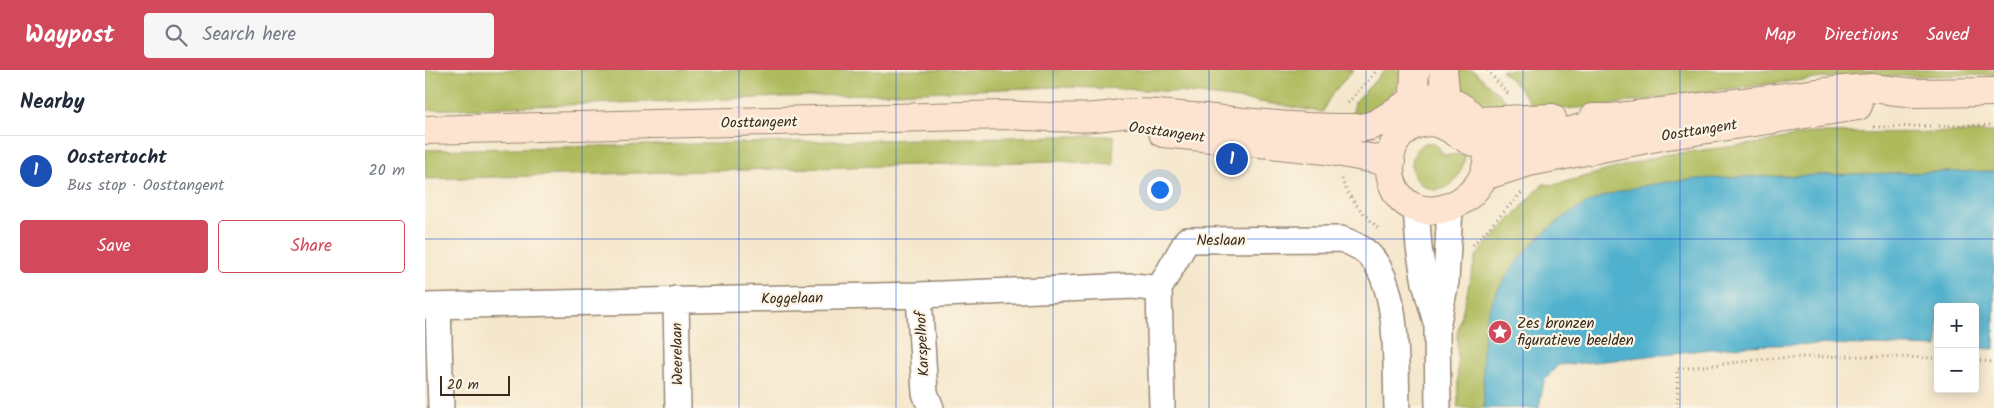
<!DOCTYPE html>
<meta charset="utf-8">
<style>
:root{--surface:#fff;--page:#f6f6f7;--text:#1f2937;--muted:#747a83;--line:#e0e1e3;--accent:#d1495b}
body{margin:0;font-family:Kalam,sans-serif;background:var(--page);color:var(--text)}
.controls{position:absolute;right:15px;bottom:15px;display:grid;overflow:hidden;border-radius:5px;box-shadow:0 2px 12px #0003}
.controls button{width:45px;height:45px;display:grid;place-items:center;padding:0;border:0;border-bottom:1px solid var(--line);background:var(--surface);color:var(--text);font:25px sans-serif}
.scale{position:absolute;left:15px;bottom:12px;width:70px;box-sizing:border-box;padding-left:5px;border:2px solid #3b2a1e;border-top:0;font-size:14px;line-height:18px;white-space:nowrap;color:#3b2a1e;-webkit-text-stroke:4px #fcf5e5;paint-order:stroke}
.you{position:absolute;left:734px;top:119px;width:18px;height:18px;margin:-12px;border:4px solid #fff;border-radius:50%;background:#1a73e8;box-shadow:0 0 0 8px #1a73e833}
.badge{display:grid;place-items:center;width:32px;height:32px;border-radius:50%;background:var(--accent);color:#fff;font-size:16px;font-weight:700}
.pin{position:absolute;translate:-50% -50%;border:2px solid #fff;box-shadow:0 1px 5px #0006}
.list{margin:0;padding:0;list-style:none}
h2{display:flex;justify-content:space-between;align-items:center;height:65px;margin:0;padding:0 20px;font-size:21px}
h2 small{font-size:16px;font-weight:400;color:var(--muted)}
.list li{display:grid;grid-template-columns:32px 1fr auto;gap:15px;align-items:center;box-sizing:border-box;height:70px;padding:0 20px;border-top:1px solid var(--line)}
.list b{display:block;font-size:19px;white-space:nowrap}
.list p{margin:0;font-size:16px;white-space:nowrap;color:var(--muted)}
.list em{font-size:16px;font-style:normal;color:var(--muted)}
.actions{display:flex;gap:10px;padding:15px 20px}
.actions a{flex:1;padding:11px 0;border:1px solid var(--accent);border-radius:5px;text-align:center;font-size:18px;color:var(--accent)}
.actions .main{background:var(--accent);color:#fff}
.icon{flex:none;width:28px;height:28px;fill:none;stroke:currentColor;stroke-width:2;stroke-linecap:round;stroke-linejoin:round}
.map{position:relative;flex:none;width:1569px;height:338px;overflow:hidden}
header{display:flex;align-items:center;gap:30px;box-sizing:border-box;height:70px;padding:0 25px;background:var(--accent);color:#fff}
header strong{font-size:24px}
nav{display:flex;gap:28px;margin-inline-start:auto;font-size:18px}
.search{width:350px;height:45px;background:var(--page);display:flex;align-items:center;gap:12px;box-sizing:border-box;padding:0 18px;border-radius:5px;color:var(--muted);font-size:19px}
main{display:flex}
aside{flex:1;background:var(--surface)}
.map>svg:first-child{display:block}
.green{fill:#aebb5d;stroke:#74723e}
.water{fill:#4fb1ce;stroke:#456e76}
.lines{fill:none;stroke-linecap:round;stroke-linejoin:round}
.street-casing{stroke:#988875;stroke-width:28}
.secondary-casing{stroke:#988875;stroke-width:30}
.path{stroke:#988875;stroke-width:3;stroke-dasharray:1 4;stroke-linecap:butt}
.street{stroke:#fff;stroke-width:25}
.secondary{stroke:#fde4d1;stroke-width:28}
.grid{fill:none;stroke:#1d4ed8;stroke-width:1;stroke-opacity:0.55}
.labels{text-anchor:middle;stroke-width:4.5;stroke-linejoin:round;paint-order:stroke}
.street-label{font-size:15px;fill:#3b2a1e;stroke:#fcf5e5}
.poi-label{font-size:15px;fill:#3b2a1e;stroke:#fcf5e5;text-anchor:start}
</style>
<header>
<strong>Waypost</strong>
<div class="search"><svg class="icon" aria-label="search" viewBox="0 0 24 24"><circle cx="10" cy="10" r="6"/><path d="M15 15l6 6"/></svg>Search here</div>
<nav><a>Map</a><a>Directions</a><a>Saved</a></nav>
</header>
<main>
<aside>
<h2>Nearby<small></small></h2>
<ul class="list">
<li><span class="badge" style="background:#1a4fb4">1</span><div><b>Oostertocht</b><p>Bus stop · Oosttangent</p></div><em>20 m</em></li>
</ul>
<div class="actions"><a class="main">Save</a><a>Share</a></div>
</aside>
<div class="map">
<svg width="1569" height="338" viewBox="0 0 1569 338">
<rect width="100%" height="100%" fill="#fcf5e5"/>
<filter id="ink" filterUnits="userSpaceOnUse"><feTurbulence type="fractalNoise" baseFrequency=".02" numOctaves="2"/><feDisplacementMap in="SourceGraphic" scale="10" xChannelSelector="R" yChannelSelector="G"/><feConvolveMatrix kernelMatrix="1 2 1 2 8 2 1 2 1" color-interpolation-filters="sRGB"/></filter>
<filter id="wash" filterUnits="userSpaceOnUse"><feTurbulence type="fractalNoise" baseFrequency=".0096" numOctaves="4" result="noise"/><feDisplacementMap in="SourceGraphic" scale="20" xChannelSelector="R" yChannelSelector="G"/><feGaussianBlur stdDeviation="1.12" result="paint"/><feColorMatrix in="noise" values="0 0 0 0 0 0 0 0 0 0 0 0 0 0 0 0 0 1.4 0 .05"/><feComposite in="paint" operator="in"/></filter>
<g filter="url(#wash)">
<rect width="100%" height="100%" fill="#f5e7cc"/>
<path class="green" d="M0,0H929C918,12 903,25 898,42C853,35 808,27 762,23C719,19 676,18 633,17L0,40Z
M960,0H979C973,26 949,40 926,50L930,32Z
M1028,0H1048L1079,29L1086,40L1062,38L1036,18Z
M1076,0H1569V5L1409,7L1325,16L1169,37L1116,40L1108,37L1093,17Z
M1569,62V101L1290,108L1171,130L1131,152L1098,184L1073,219L1061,252L1059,279V338H1033L1032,263L1051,186L1118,114L1129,115L1238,85L1335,73L1384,63Z
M632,66H689L688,95L632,91L0,109V80Z
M1000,73C1011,72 1014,77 1019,85L1040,84C1039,103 1023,129 1000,117C982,108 983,83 1000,73Z"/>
<path class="water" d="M1569,101V279L1550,278V237H1513V277C1450,275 1386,273 1322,276C1259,280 1196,291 1133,295L1119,311L1114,338H1059C1059,310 1055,278 1061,251C1073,201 1125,148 1172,129C1228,107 1301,107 1362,106C1431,104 1500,102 1569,101Z"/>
</g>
<g filter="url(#ink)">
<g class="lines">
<g class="street-casing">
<path id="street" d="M991,138L994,178L1000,213L1011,252
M494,225L500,323L506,338
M251,229L253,338
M0,236L494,225L709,216L734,219
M13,236L16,338
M737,338L734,219L762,170L916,169C924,172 932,175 940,181C976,210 970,295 972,338
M1013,338L1012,257L1021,211L1025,138"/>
</g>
<g class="secondary-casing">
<path id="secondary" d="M1018,0L1021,30
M988,48L990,0
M1168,48H1186L1418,20L1446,18L1490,23L1569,22
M1052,51L1127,48
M0,60L581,45C610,46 641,49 670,47C684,46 698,43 712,43C731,43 750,46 768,47C823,52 878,59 933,58C964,57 977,25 1010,28C1044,32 1070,63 1061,98C1051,140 983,161 967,112C963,98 964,78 974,67C979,61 985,56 993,54C1024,45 1034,75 1062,74C1073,74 1084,71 1095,69C1110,67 1126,66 1141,62C1156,59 1171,53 1186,48
M738,63L901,80L966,92
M1059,106L1104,92L1237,66L1433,36"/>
</g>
<path class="path" d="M1062,0L1084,25
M923,33L952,0
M1449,57L1569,55
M917,109C922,128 940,145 954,159
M1048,175L1098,121
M1550,290L1569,292
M1253,338L1252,299L1349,288L1424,286L1513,288"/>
<use href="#street" class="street"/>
<use href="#secondary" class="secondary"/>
</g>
</g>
<path class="grid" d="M157,0V338M314,0V338M471,0V338M628,0V338M784,0V338M941,0V338M1098,0V338M1255,0V338M1412,0V338M0,169H1569"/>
<defs>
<g id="sight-disc" transform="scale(1.25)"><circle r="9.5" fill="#d1495b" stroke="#fcf5e5"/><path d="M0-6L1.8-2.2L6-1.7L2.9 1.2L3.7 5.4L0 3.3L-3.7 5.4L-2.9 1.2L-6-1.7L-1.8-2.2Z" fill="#fff"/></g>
</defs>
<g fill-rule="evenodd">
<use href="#sight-disc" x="1075" y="262"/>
</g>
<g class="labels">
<g class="street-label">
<text transform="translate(334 52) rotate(-1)" y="5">Oosttangent</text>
<text transform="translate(1274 60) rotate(-9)" y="5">Oosttangent</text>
<text transform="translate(742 62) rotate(8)" y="5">Oosttangent</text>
<text x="796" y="175">Neslaan</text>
<text transform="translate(367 228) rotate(-1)" y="5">Koggelaan</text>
<text transform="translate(497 274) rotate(-93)" y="5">Karspelhof</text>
<text transform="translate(252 284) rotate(-91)" y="5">Weerelaan</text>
</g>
<g class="poi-label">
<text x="1092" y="258">Zes bronzen<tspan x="1092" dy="17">figuratieve beelden</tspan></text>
</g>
</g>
</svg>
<div class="controls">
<button>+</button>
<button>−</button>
</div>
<div class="scale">20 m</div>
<div class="you"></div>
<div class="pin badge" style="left:807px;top:89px;background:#1a4fb4">1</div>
</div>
</main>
